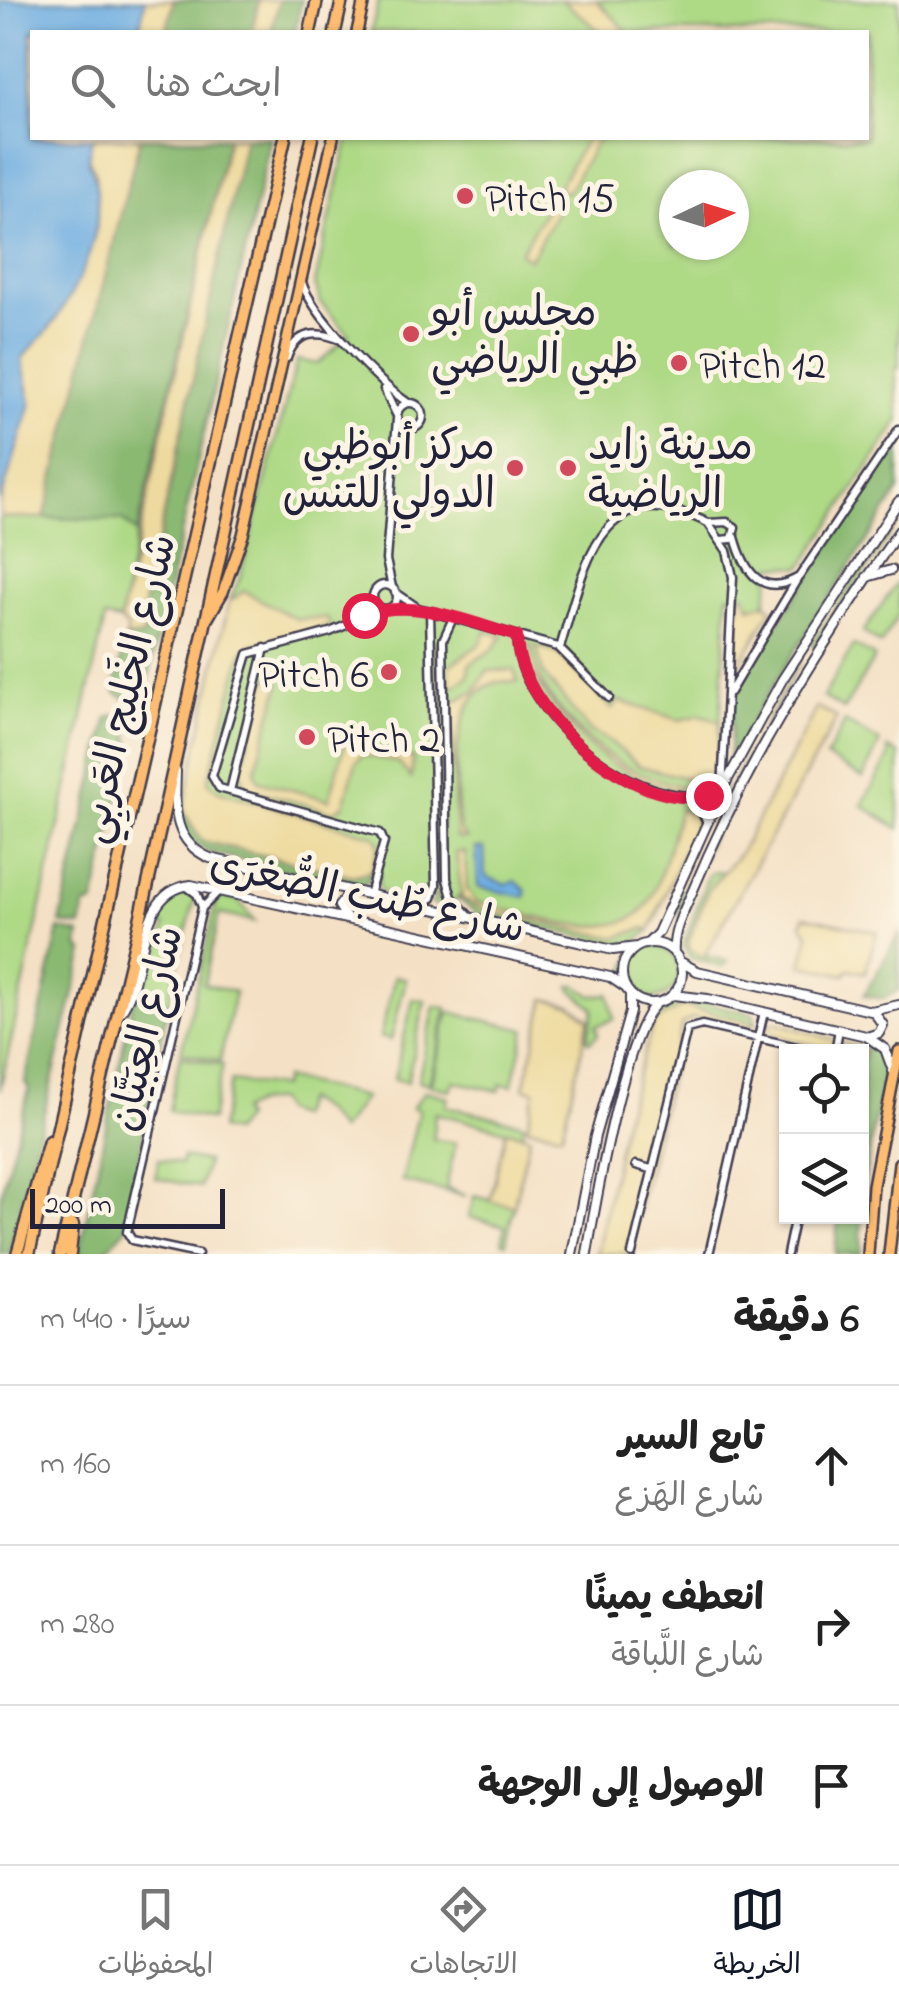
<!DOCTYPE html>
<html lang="ar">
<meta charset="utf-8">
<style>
:root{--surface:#fff;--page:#f2f2f2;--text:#222;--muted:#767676;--line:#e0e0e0;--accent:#111827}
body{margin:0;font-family:"Indie Flower","Playpen Sans Arabic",sans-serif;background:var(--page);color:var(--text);direction:rtl}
.controls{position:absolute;right:30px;bottom:30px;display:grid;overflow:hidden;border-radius:0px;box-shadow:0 2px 8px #0004}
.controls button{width:90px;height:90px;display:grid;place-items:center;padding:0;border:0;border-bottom:2px solid var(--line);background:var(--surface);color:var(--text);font:50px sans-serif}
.compass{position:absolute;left:659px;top:170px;width:90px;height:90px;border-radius:50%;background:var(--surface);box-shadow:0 2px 8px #0004;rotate:86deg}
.scale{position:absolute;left:30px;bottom:25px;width:195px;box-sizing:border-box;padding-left:10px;border:5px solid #22223b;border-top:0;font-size:28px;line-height:35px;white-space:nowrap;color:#22223b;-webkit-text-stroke:8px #fcf5e5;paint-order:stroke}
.stop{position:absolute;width:30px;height:30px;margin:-22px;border:8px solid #e11d48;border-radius:50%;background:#fff}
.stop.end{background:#e11d48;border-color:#fff;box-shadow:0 2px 10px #0008}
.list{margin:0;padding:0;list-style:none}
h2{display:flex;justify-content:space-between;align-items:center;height:130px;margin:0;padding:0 40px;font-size:42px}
h2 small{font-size:32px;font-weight:400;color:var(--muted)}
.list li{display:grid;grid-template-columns:65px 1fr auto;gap:30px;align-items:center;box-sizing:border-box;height:160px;padding:0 40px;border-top:2px solid var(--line)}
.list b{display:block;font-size:38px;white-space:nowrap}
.list p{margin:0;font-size:32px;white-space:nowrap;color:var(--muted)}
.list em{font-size:32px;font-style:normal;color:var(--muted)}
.icon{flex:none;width:55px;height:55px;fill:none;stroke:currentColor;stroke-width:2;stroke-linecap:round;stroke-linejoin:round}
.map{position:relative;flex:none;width:899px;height:1254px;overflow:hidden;direction:ltr}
.search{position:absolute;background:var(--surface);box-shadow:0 2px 8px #0004;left:30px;right:30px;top:30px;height:110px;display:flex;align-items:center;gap:25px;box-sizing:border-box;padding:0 35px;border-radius:0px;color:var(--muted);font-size:38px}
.sheet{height:610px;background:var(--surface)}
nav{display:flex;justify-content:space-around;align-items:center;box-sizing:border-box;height:140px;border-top:2px solid var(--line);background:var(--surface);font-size:28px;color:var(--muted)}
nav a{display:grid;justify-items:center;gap:5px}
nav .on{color:var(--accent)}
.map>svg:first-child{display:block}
.green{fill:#aed985;stroke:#687e60;stroke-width:2.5;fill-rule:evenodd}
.forest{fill:#8ab972;stroke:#566e56;stroke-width:2.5}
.sand{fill:#eeda9e;stroke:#887e6c;stroke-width:2.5}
.water{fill:#6eade1;stroke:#48688e;stroke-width:2.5}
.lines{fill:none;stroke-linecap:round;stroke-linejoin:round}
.minor-casing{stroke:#423e50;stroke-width:11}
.tertiary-casing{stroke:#423e50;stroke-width:12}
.primary-casing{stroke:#423e50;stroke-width:14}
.trunk-casing{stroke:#423e50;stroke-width:15}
.minor{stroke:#fff;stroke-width:6}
.tertiary{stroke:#fff;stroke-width:8}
.primary{stroke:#febc70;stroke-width:9}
.trunk{stroke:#febc70;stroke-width:10}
.route{stroke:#e11d48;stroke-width:12}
.poi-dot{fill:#d1495b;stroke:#fcf5e5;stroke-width:4}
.labels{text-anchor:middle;stroke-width:10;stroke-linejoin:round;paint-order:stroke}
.poi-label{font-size:42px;fill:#22223b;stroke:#fcf5e5;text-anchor:start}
.street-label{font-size:42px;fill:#22223b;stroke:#fcf5e5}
</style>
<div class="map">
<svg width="899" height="1254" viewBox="0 0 899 1254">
<rect width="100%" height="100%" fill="#fcf5e5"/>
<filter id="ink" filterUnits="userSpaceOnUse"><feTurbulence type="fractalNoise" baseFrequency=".01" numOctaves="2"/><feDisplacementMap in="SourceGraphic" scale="20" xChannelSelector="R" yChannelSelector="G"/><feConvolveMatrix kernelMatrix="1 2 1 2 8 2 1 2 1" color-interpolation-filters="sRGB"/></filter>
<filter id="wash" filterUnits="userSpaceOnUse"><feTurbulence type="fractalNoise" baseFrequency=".0048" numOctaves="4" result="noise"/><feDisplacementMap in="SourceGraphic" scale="40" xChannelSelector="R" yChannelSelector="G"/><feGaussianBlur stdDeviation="2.25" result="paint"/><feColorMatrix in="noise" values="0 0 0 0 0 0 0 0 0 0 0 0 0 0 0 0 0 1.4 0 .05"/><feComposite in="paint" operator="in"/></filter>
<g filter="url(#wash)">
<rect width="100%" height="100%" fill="#f4e0c4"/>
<path class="green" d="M379,0H899V368L895,369L899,421L802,567L772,566L766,603L756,608L746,604L744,595H728L716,786L708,785L657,915L649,932L633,942L616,944L479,914L458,899L452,903L458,910L431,904L436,898L431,894L418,901L383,893L378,885L380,874L372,871L367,883L356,887L208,852L178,815L183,811L229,602L240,577L297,360L318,364L349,335L321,303L315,284L348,138H866V32H371ZM674,185H734V245H674Z
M899,513V521L815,648L811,645Z
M0,517L122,520L137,533L120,621L105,618L0,1090Z
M899,580V614L881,644L863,632Z
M854,645L875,657L844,709L823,697Z
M801,660L723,810L678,914L674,912L727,793Z
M845,722L880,742L863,778L826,757Z
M888,749L899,754V829L862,805L889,757Z
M714,871L723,872L708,891L688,943L705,956L728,961L723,967L691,958L683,946L708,876Z
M181,892L195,898L168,1004L134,995L147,959L156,962L165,926L156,925L161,909Z
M218,897L238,900L255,921L219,914L204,984L235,992L220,1061L181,1052L216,904L208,906Z
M627 972a26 26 0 1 1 52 0a26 26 0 1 1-52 0Z
M395,976L406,979L391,1040L380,1037Z
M576,985L592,996L609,994L614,1019L596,1026L598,1034L590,1042L587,1040L594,1009L572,990L570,986Z
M413,999L425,1001L407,1082L394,1079Z
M685,999L753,1014L756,1023L683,1006L653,1023L657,1010Z
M435,1006L447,1008L429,1084L418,1081Z
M449,1012L526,1030L512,1086L501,1084L499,1091L453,1081L450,1090L431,1086Z
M180,1056L223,1065L211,1120L169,1111Z
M284,1078L365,1097L340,1131L323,1111L305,1100L297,1117L283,1111L277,1100L256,1103L241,1111L244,1119L233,1132L220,1129L231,1081L282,1087Z
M425,1091L448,1097L446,1106L524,1124L522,1134L435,1113L433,1139L456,1143L446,1188L466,1196L402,1181L419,1110L412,1108Z
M183,1157L207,1162L200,1187L155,1178L159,1159L181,1164Z
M474,1196L514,1205L506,1243L502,1242L505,1226L469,1217Z"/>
<path class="forest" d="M174,0H259L252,32H166Z
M279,0H302L295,32H271Z
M140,138H228L137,533L122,520L44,518Z
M245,138H271L148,680L141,691L127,699L116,693L115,686L126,638L143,636C148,616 139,603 149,584Z
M899,440V491L773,685L729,762L734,690Z
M115,715L128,727L131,745L94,903L85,906L81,927L60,923L108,718Z
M183,811L203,841L353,876L371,871L368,882L356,887L208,852L189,841L178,815Z
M59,929L80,934L78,947L84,952L9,1254H0V1197L29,1089L25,1082Z
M899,934V990L883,999L864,995Z
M134,995L168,1004L126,1229L102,1254H79Z
M867,1044L880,1054L885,1065L862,1192L861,1254H835L838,1217L862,1216V1064Z"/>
<path class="sand" d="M145,0H174L166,32H139Z
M259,0H279L271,32H252Z
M562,0H596L628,32H601Z
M92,138H140L44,518L0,517V503L31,403L22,359L56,320L92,244L97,226L96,173L87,155Z
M228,138H245L149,584C139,604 148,616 143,636L126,638L128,628L120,621Z
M586,138H598L567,193L558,188Z
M553,197L562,202L530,259L520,253Z
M244,591L296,619L327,618L330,626L250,646L242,653L208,782L218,791L375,836L379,844L371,871L353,876L202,841L183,811L229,602Z
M740,595H745L750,607L766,603L772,609L734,674Z
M486,631L503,636L493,649L469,665L468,677L449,688V666L480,644Z
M435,643H439L442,871L448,896L437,898L440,882Z
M523,645H531C533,692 590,749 631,769C654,780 681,786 705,793C632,792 576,744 540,685C532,672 523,664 523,645Z
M536,646L559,654L612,709L619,701L680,720L700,715L720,721L716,786L639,766L611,742L589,730L544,675Z
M514,670L518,682C511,682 499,680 494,683C445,700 457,796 460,832L466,838H456L452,702L474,692L487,671Z
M267,677L281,682L255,771L259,781L329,800L346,740L413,758L411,778L398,762L362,755L356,762L344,805L333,812L248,789L240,772Z
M817,707L837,718L704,957L690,950L688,943L708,890L740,853Z
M680,808L699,816L649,932L645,928L616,938L486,911L457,896H462L456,852H465L467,889L476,902C520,912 626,952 651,898C664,871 671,838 680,808Z
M804,916L877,932L865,973L849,969L845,975L802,965L809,933L802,925Z
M545,999L571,1005L589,1019L562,1134L527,1127L535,1091L524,1088Z
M683,1006L756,1023L746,1028L694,1018L682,1024L628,1254H597L624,1120L653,1023Z
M774,1022L865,1049L862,1064V1052L831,1051L773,1034L766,1026Z
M506,1131L530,1136L514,1206L490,1201Z"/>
<path class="water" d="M0,0H145L139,32H32V138H92L88,161C114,212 84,279 53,323C44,337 31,346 22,359L31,403L0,503Z
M476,848H484L485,876L507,885L515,881L526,890L525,897L478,887Z"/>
</g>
<g filter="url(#ink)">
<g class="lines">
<g class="minor-casing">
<path id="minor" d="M302,282C310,312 380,385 407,402
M287,358C296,331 317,330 341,340
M384,389L396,414
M397 416a13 13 0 1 1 26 0a13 13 0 1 1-26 0Z
M735,537C744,570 761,599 799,577L899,429
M373 597a12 12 0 1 1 24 0a12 12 0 1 1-24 0Z
M392,587L386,560L397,419
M395,592L418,608L558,647L609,698
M390,608H417
M358,617L373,596
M453,618L443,640L447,879L452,897L469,916
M517,636C514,713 646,822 722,790L733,577L727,551L708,523L727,522L735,527L732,539L720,540
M560,648C584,569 599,469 708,523
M730,692L798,578
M230,791L265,648
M695,799L707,823
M186,886L197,894L202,907
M369,895L384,842L380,833L219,788L212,776L248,654L330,632L384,609
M419,906L432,898L436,885L430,611
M835,1052L839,1029
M636,1165L651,1169
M198,1254L132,1240L127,1232L202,908L218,892
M632,1254L687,1029L702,1025L819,1052
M709,1254L764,1012
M787,1254L795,1216"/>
</g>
<g class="tertiary-casing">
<path id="tertiary" d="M867,577L891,570
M176,771C175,807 171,841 210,858L613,950L637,947
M347,919L339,906L350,892
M622 973a30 30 0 1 1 60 0a30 30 0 1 1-60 0Z
M648,943L658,933L722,790L782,680L899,501
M674,953C672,930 685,909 694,888C747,761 822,644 899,531
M679,961L697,971L871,1011L899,1005
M673,995L708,999L866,1036L885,1049L893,1071
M119,1014C149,978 133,891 191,885L610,977L626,988
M870,1036L879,1033L883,1025L874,1012
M572,1254L595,1136L630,1012V994
M587,1254C595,1206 625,1030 657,1003"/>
</g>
<g class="primary-casing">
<path id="primary" d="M357,32L364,0
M208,618L223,592L243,535L333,138
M868,1254L873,1185L899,1051
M889,1254L899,1163"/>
</g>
<g class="trunk-casing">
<path id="trunk" d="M310,32L317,0
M335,32L342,0
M17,1254L49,1141
M29,1254L285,138
M60,1254L137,934L312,138
M70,1254L73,1225"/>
</g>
<use href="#minor" class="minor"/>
<use href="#tertiary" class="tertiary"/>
<use href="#primary" class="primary"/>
<use href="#trunk" class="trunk"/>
</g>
</g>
<g class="lines" filter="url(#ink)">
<path class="route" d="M364,615C415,597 468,622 517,636C515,708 636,815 708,795"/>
</g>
<g class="poi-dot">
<circle cx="465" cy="196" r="10"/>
<circle cx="411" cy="334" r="10"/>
<circle cx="679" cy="363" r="10"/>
<circle cx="515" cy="468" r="10"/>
<circle cx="568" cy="468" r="10"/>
<circle cx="389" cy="672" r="10"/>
<circle cx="307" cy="737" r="10"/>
</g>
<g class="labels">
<g class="poi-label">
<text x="485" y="211">Pitch 15</text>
<text x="431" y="325">مجلس أبو<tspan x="431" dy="48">ظبي الرياضي</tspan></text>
<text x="699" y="378">Pitch 12</text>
<text x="495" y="459" text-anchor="end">مركز أبوظبي<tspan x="495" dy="48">الدولي للتنس</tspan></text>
<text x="588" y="459">مدينة زايد<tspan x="588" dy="48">الرياضية</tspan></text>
<text x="369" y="687" text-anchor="end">Pitch 6</text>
<text x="327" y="752">Pitch 2</text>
</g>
<g class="street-label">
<text transform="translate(125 688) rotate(-77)" y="15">شارع الخَلِيج العَربِي</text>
<text transform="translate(368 894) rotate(12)" y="15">شارع طُنب الصُّغرَى</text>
<text transform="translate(144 1028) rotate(-77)" y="15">شارع العِبَيَّان</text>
</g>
</g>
</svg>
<div class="controls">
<button><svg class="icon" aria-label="locate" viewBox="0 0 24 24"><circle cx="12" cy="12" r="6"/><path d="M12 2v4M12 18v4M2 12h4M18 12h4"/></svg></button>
<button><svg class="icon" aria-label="layers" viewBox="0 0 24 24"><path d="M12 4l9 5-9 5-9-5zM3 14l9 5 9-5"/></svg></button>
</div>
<svg class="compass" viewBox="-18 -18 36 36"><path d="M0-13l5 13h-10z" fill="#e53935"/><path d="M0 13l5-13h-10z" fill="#767676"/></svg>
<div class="scale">200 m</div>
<div class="stop" style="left:364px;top:615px"></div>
<div class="stop end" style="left:708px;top:795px"></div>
<div class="search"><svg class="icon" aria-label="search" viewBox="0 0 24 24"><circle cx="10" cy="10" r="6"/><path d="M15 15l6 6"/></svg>ابحث هنا</div>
</div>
<section class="sheet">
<h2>6 دقيقة<small>سيرًا · 440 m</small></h2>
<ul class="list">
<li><svg class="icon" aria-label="ahead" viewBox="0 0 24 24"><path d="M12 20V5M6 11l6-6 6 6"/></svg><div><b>تابع السير</b><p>شارع الهَزع</p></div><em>160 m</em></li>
<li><svg class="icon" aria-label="right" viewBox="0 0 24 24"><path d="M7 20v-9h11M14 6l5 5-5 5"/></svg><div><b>انعطف يمينًا</b><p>شارع اللَّباقة</p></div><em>280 m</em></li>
<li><svg class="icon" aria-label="arrive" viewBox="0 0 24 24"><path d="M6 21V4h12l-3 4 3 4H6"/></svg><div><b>الوصول إلى الوجهة</b></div></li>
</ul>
</section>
<nav>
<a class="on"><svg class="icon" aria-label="map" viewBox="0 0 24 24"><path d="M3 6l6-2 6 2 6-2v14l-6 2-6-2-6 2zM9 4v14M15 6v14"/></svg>الخريطة</a>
<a><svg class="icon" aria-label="directions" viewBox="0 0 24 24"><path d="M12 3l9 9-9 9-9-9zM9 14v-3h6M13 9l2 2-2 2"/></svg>الاتجاهات</a>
<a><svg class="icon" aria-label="saved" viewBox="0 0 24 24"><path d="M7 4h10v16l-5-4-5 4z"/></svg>المحفوظات</a>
</nav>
